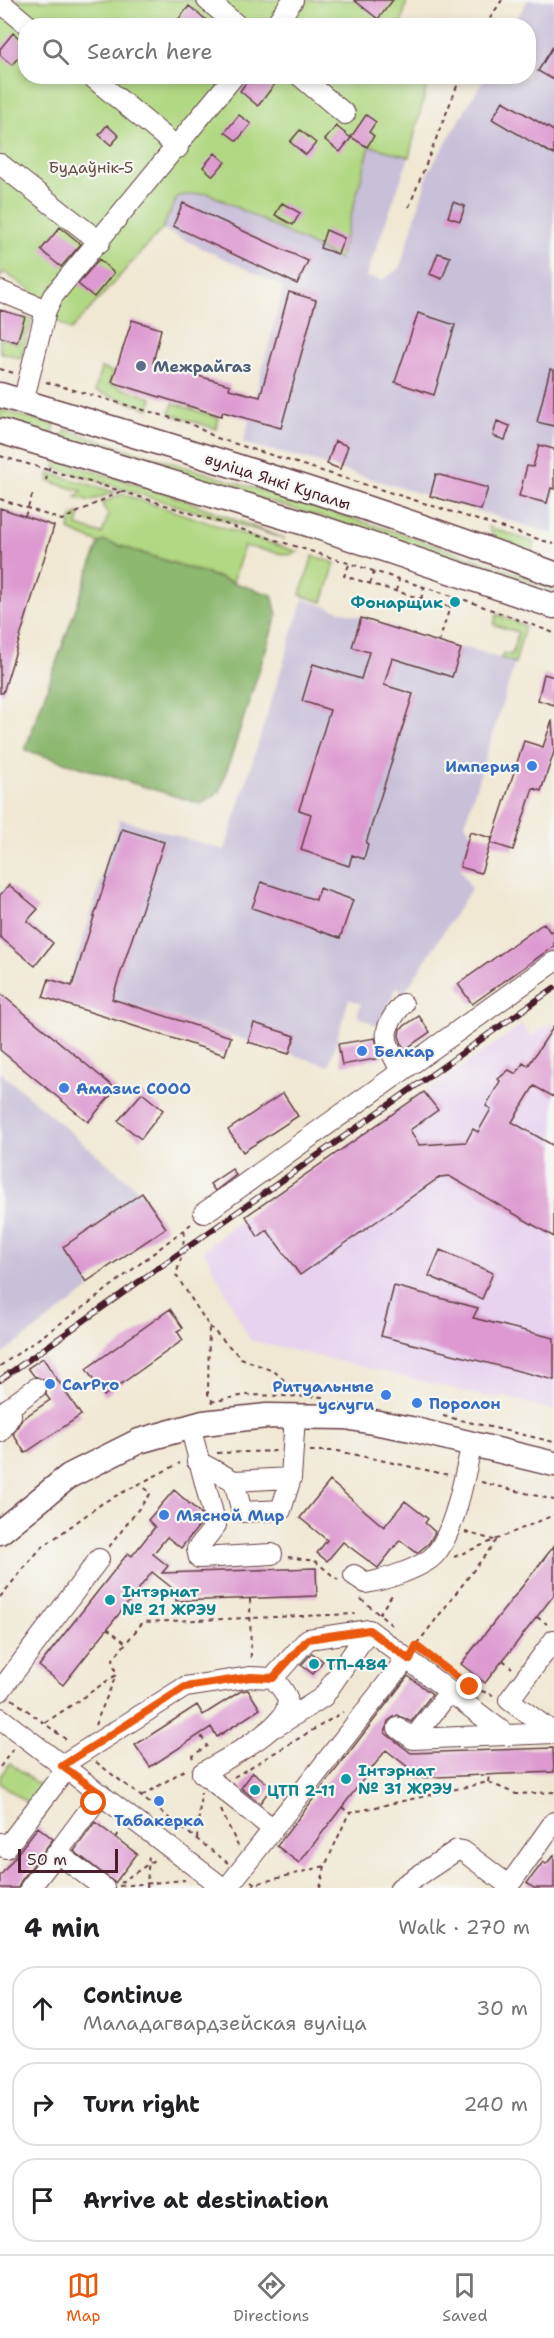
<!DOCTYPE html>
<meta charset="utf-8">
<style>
:root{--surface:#fff;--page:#f2f2f2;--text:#202124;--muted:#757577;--line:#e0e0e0;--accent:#ea580c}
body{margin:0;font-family:"Shantell Sans",sans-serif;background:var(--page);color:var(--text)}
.scale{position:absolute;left:18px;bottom:15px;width:100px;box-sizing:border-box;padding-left:6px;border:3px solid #4a1f2b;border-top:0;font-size:16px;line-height:21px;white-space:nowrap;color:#4a1f2b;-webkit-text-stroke:4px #f6f6f2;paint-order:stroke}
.stop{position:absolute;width:18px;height:18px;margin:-14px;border:4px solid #ea580c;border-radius:50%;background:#fff}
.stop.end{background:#ea580c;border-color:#fff;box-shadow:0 2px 6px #0008}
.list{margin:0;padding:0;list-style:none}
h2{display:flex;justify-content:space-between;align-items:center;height:78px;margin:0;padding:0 24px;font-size:26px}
h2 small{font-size:20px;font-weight:400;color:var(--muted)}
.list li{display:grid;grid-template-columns:39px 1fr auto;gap:18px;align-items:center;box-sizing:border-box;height:84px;margin:0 12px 12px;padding:0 12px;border:2px solid var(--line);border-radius:24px}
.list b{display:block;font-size:22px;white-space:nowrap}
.list p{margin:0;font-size:20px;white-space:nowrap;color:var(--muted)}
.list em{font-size:20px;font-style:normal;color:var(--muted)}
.icon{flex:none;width:33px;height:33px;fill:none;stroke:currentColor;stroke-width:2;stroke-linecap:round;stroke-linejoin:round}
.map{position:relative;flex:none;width:554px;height:1888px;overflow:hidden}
.search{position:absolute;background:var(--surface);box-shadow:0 3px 9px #0003;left:18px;right:18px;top:18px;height:66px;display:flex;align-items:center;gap:15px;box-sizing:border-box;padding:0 21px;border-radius:24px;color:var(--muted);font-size:22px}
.sheet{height:366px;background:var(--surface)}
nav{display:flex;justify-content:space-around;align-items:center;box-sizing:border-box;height:84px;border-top:2px solid var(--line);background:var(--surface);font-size:16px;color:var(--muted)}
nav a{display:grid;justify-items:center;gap:3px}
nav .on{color:var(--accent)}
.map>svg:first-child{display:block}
.built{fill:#e7d2ef}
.industrial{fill:#c8bfd8}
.green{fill:#b1d882;stroke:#7e7c56;stroke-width:1.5}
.forest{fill:#8cb870;stroke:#6b6c4e;stroke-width:1.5}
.building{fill:#dd99d0}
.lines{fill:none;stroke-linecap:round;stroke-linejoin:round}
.minor-casing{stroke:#633d44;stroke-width:22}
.major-casing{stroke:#633d44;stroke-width:27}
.path{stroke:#633d44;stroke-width:2;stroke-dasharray:4.5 4.5;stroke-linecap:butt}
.minor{stroke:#fff;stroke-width:20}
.major{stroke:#fff;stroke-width:24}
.rail-casing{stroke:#4a1f2b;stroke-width:6}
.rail{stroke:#f6f6f2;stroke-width:4;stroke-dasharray:11;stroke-linecap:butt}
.route{stroke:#ea580c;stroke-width:8}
.service-dot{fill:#5c6f8a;stroke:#f6f6f2;stroke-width:2}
.culture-dot{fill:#0f9aa8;stroke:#f6f6f2;stroke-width:2}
.shop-dot{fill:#3f7fe0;stroke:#f6f6f2;stroke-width:2}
.labels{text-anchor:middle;stroke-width:4.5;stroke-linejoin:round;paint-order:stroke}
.park-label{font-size:16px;fill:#644d41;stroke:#f6f6f2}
.service-label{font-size:16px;font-weight:bold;fill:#4e5e75;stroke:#f6f6f2;text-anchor:start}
.street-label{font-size:16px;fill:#4a1f2b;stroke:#f6f6f2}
.culture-label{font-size:16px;font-weight:bold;fill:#0d838f;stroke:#f6f6f2;text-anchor:start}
.shop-label{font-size:16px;font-weight:bold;fill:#366cbe;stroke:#f6f6f2;text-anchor:start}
</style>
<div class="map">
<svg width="554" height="1888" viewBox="0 0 554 1888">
<rect width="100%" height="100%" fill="#f6f6f2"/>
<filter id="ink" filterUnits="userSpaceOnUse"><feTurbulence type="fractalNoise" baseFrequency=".0167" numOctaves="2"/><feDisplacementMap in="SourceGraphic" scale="12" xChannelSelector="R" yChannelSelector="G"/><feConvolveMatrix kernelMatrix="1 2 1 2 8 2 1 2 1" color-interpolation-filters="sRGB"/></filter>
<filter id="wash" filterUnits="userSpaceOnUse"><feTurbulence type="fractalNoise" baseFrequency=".008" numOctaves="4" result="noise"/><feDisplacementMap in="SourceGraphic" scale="24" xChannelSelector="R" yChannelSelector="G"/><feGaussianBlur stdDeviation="1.35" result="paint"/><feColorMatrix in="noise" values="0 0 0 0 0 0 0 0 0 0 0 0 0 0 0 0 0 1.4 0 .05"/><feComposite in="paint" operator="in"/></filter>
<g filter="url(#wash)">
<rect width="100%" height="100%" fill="#f0e8d3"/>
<path class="built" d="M554,1021V1411L506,1397L492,1398L250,1340L204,1250L246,1216L522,1025L531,1036Z"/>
<path class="industrial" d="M528,0H554V534L309,460L243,443L284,287L162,229L178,196L209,193L339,258L371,145L409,157L366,277L382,280L400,268L429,171L485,77L528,76V26L513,25Z
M303,599L461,649L468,648L515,663L465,823L470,832L460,867L471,889L404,994L397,986L378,1026L357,1016L361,1004L349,999L329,1066L69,985L120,819L225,850Z
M0,1072L142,1193L166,1228L87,1282L90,1289L0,1356Z"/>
<path class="green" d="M0,0H407L401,25L26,26V76L429,77L409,157L370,146L339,259L208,193L178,196L162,229L71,330L56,320L42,298L4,272L0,277Z
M26,317L32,319L21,358L0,352V338L18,344Z
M101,368L113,372L110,384L152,398L149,409L95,391Z
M173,403L219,418L216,429L170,414Z
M0,410L55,425L52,435L0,419Z
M66,430L409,536L554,586V591L493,569L62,439Z
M57,460L174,496L285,539L55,468Z
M50,473L115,492L90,501L76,497L82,491L48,481Z
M122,494L298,552L288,555L244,546L233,582L105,541L99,543L69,530L72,517L80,513L77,526L102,534L108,516L102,503Z
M489,527L533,542V554L495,540Z
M313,556L335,563L323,602L300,595Z
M497,614L525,626L515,663L501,658L503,653L512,655L518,632L494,625Z
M10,1763L44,1789L32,1806L0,1783V1776Z"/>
<path class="forest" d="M105,541L272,595L277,615L220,791L201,804L25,750L99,543Z"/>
<g id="blocks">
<path class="building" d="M354,0H393L378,19Z
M189,6L214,26H173Z
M13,33L26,44V48L12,65L0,55V49Z
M554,45V80L538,71Z
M251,76H281L258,106L240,91Z
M503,101L554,131V155L492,119Z
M239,115L251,124L237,141L225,132Z
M366,115L376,122L369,132L374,136L367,147L351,137Z
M107,125L119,136L111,145L99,135Z
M336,126L351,138L340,152L325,140Z
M300,130L316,143L306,155L290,142Z
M215,153L225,162L213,176L203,167Z
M453,202L465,206L460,221L448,217Z
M183,203L308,261L297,284L173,226Z
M282,203L300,213L293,225L275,215Z
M60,227L81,244L61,267L41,250Z
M326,230L344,238L338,254L320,248Z
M438,253L450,257L442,279L430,274Z
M99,259L114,273L94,297L78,284Z
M289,292L316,300L281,428L223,412L221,416L112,382L132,320L161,329L153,363L230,385L229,389L260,397Z
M0,310L25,317L17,342L0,337Z
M418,313L455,325L434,395L395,382Z
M550,369L554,370V426L537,422Z
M497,421L510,426L505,440L493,436Z
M335,441L348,446L340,469L327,464Z
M539,445L554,449V489L551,488L547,503L519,496L527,466L533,467Z
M436,474L488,488L481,510L430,496Z
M0,508L54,526L3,693H0Z
M361,618L461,649L452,677L392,658L384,685L413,694L366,843L368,844L364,859L352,855L349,866L301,850L311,814L299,810L330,710L302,701L313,664L361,679L369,652L352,647Z
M544,674L554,677V705L538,700Z
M552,720L554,752L541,791L533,788L513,850L491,843L524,741L543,747Z
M122,829L164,842L112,999L231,1037L225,1055L43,997L49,979L72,986Z
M470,832L492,838L481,873L460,867Z
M261,882L316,900L319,888L353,900L340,938L252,908Z
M9,885L38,909L27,921L53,943L35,966L0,937V895Z
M544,923L550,932L554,929V946L472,1004L458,984Z
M0,993L116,1089L88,1122L0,1050Z
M419,1016L430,1032L404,1050L399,1036L400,1029Z
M254,1023L295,1036L289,1054L248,1042Z
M554,1026V1097L534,1086L512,1122L554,1146V1237L449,1176L440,1177L300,1275L267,1230L258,1237L246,1216L424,1092L438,1110L410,1130L419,1145L466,1142L473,1129L478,1132L491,1109L486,1106L500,1081L498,1079L509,1070L516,1074L523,1063L528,1066Z
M375,1038L381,1058L342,1065L338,1044Z
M142,1093L163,1110L141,1139L118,1121Z
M283,1093L298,1116L243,1152L228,1130Z
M232,1169L236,1175L215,1191L210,1184Z
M142,1193L166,1228L86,1282L63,1247Z
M440,1250L493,1273L482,1299L429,1276Z
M394,1286L478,1308L473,1318L554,1338V1380L381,1336Z
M170,1309L183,1328L177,1331L183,1340L104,1396L86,1369Z
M43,1358L81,1415L25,1453L13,1434L22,1419L50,1400L46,1395V1381L34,1376L28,1368Z
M330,1481L384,1527L405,1501L428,1519L425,1523L435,1532L429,1543L417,1553L400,1540L378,1568L343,1542L327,1561L317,1553L327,1540L300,1518Z
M174,1490L200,1513L203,1521L181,1548L167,1537L153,1554L168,1566L162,1573L316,1568L317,1596L176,1601V1591L152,1572L63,1685L39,1666L128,1553L132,1556L155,1527L148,1520Z
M554,1546V1595L485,1683L461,1664Z
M312,1653L323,1661L313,1674L301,1665Z
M408,1676L432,1694L411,1722L398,1715L394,1717L388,1721L385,1733L411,1753L553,1748L554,1772L415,1778L414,1772L386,1750L299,1863L277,1846Z
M248,1690L260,1709L217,1737L211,1727L150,1767L135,1745L197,1705L203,1715L241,1691Z
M253,1772L272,1787L260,1803L241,1788Z
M95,1822L137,1854L115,1883L74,1851Z
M38,1827L53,1839L21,1881L18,1888H0V1876Z
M554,1855V1888H534L527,1883L543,1862L546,1864Z"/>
</g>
</g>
<g filter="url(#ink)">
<use href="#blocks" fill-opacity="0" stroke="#633d44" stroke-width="1.5"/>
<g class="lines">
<g class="minor-casing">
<path id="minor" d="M207,0L238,26
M0,2L29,26
M274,26L293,0
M91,76L178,148
M300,76L345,114
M0,164L100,242
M0,291L46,310
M23,402L46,310L53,296L234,76
M401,1071C385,1040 378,1033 403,1004
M204,1213L554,962
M2,1413L36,1388
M190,1426L216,1525L197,1549L199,1558L272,1554
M0,1432L11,1415L7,1409
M197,1461L234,1481
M291,1478L281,1510L242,1512L234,1481L291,1478L295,1416
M354,1575L366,1583C384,1580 415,1570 430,1559C454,1541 465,1472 472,1443
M554,1640L509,1700L554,1733
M273,1678L308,1639L369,1630L507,1735
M0,1691L99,1559
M0,1718L223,1888
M277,1726L323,1697L369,1630
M398,1728L413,1739L554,1733
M413,1739L450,1691
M62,1765L185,1687L251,1677L273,1678C277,1683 285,1691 287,1698C294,1726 223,1760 202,1773L273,1829
M101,1794L57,1853L104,1888
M0,1843L6,1848L67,1768
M30,1888L57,1853
M227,1888L407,1658
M400,1888L457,1850L463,1851L507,1884
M507,1888L554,1822"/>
</g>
<g class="major-casing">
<path id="major" d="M0,395C186,450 372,506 554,574
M0,431L315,526L554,606
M0,1532L69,1476L139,1441L203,1423L267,1416L346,1417L411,1429L554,1464"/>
</g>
<path class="path" d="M485,26L502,0
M409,207L461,76
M0,369L14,373
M46,382L189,423L217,438L554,544
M0,456L121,491L468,601L554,633
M46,480L50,465
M0,499L62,520L121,491
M25,516L33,493
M349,565L344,576L450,607
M370,584L374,572
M396,591L399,580
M421,599L424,588
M439,642L453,597
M184,1231L183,1252L176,1275L209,1326L208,1394L213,1402
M209,1326L241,1358L275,1372L299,1394
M0,1366L92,1301L191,1224
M211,1402L245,1395L325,1397
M443,1416L554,1442
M310,1451H338L449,1475
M217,1453L278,1451
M481,1482L554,1500
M465,1532L494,1540
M109,1547L151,1493L141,1485
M288,1557L315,1561L338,1580
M454,1557L554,1515
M0,1597L40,1549L104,1502L180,1463
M250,1599L251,1662
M361,1599L395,1628
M379,1614L392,1595
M537,1617L547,1624
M107,1628L126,1643
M417,1644L499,1537
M503,1660L512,1668
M473,1688L493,1695
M12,1699L68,1741
M45,1723L116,1675L113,1659L143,1622L355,1614
M95,1725L115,1678
M193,1758L192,1756L207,1746L200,1734
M96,1762L228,1863
M0,1767L13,1749
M234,1777L343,1712
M488,1782L489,1775
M142,1796L186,1769
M342,1807L349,1813
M221,1810L238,1846
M116,1838L120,1831
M197,1839L201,1792
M251,1881L261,1888
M120,1883L157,1858
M119,1886L185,1880
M147,1888L149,1852
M252,1888L255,1884L325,1866L349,1813L488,1782L516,1794L554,1792
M320,1888L325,1866"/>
<use href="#minor" class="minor"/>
<use href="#major" class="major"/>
<g class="rail-casing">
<path id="rail" d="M0,1380L554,988"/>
</g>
<use href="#rail" class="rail"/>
</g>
</g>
<g class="lines" filter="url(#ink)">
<path class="route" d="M94,1803L101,1794L62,1766L185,1687L251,1677L273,1678L308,1639L369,1630L410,1660L416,1646L470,1687"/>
</g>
<circle class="service-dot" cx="141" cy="366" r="6"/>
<g class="culture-dot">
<circle cx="455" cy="602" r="6"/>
<circle cx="110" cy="1600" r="6"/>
<circle cx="314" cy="1664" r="6"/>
<circle cx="346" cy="1779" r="6"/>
<circle cx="255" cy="1790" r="6"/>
</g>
<g class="shop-dot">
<circle cx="532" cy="766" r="6"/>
<circle cx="362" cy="1051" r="6"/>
<circle cx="64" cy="1088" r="6"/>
<circle cx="50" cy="1384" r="6"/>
<circle cx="386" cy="1395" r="6"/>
<circle cx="417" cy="1403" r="6"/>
<circle cx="164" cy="1515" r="6"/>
<circle cx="159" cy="1801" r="6"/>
</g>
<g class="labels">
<g class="park-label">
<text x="91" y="173">Будаўнік-5</text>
</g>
<g class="service-label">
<text x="153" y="372">Межрайгаз</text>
</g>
<g class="street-label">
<text transform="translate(278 481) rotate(18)" y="6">вуліца Янкі Купалы</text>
</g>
<g class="culture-label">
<text x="443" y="608" text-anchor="end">Фонарщик</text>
<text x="122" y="1597">Інтэрнат<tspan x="122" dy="18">№ 21 ЖРЭУ</tspan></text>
<text x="326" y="1670">ТП-484</text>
<text x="358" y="1776">Інтэрнат<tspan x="358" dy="18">№ 31 ЖРЭУ</tspan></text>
<text x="267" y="1796">ЦТП 2-11</text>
</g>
<g class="shop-label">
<text x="520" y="772" text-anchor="end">Империя</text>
<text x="374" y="1057">Белкар</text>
<text x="76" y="1094">Амазис СООО</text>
<text x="62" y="1390">CarPro</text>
<text x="374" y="1392" text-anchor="end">Ритуальные<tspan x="374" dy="18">услуги</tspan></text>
<text x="429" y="1409">Поролон</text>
<text x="176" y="1521">Мясной Мир</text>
<text x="159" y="1826" text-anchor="middle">Табакерка</text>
</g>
</g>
</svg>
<div class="scale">50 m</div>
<div class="stop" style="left:94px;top:1803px"></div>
<div class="stop end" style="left:470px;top:1687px"></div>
<div class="search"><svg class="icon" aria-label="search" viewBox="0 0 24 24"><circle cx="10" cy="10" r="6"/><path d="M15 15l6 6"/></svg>Search here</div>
</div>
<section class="sheet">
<h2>4 min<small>Walk · 270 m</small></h2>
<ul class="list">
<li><svg class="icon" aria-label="ahead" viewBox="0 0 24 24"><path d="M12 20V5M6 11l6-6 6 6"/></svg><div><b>Continue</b><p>Маладагвардзейская вуліца</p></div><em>30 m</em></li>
<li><svg class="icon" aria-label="right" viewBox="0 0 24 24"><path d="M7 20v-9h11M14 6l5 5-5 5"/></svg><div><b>Turn right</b></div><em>240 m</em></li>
<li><svg class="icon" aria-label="arrive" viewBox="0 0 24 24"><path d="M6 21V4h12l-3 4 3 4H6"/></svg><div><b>Arrive at destination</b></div></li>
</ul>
</section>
<nav>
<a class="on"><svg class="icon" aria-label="map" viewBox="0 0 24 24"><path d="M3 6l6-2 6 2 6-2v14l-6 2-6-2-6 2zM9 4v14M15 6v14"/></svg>Map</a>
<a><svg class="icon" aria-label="directions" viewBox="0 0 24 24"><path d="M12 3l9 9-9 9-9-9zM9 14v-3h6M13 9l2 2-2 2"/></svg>Directions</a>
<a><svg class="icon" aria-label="saved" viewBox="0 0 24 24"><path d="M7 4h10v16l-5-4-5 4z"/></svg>Saved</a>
</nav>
